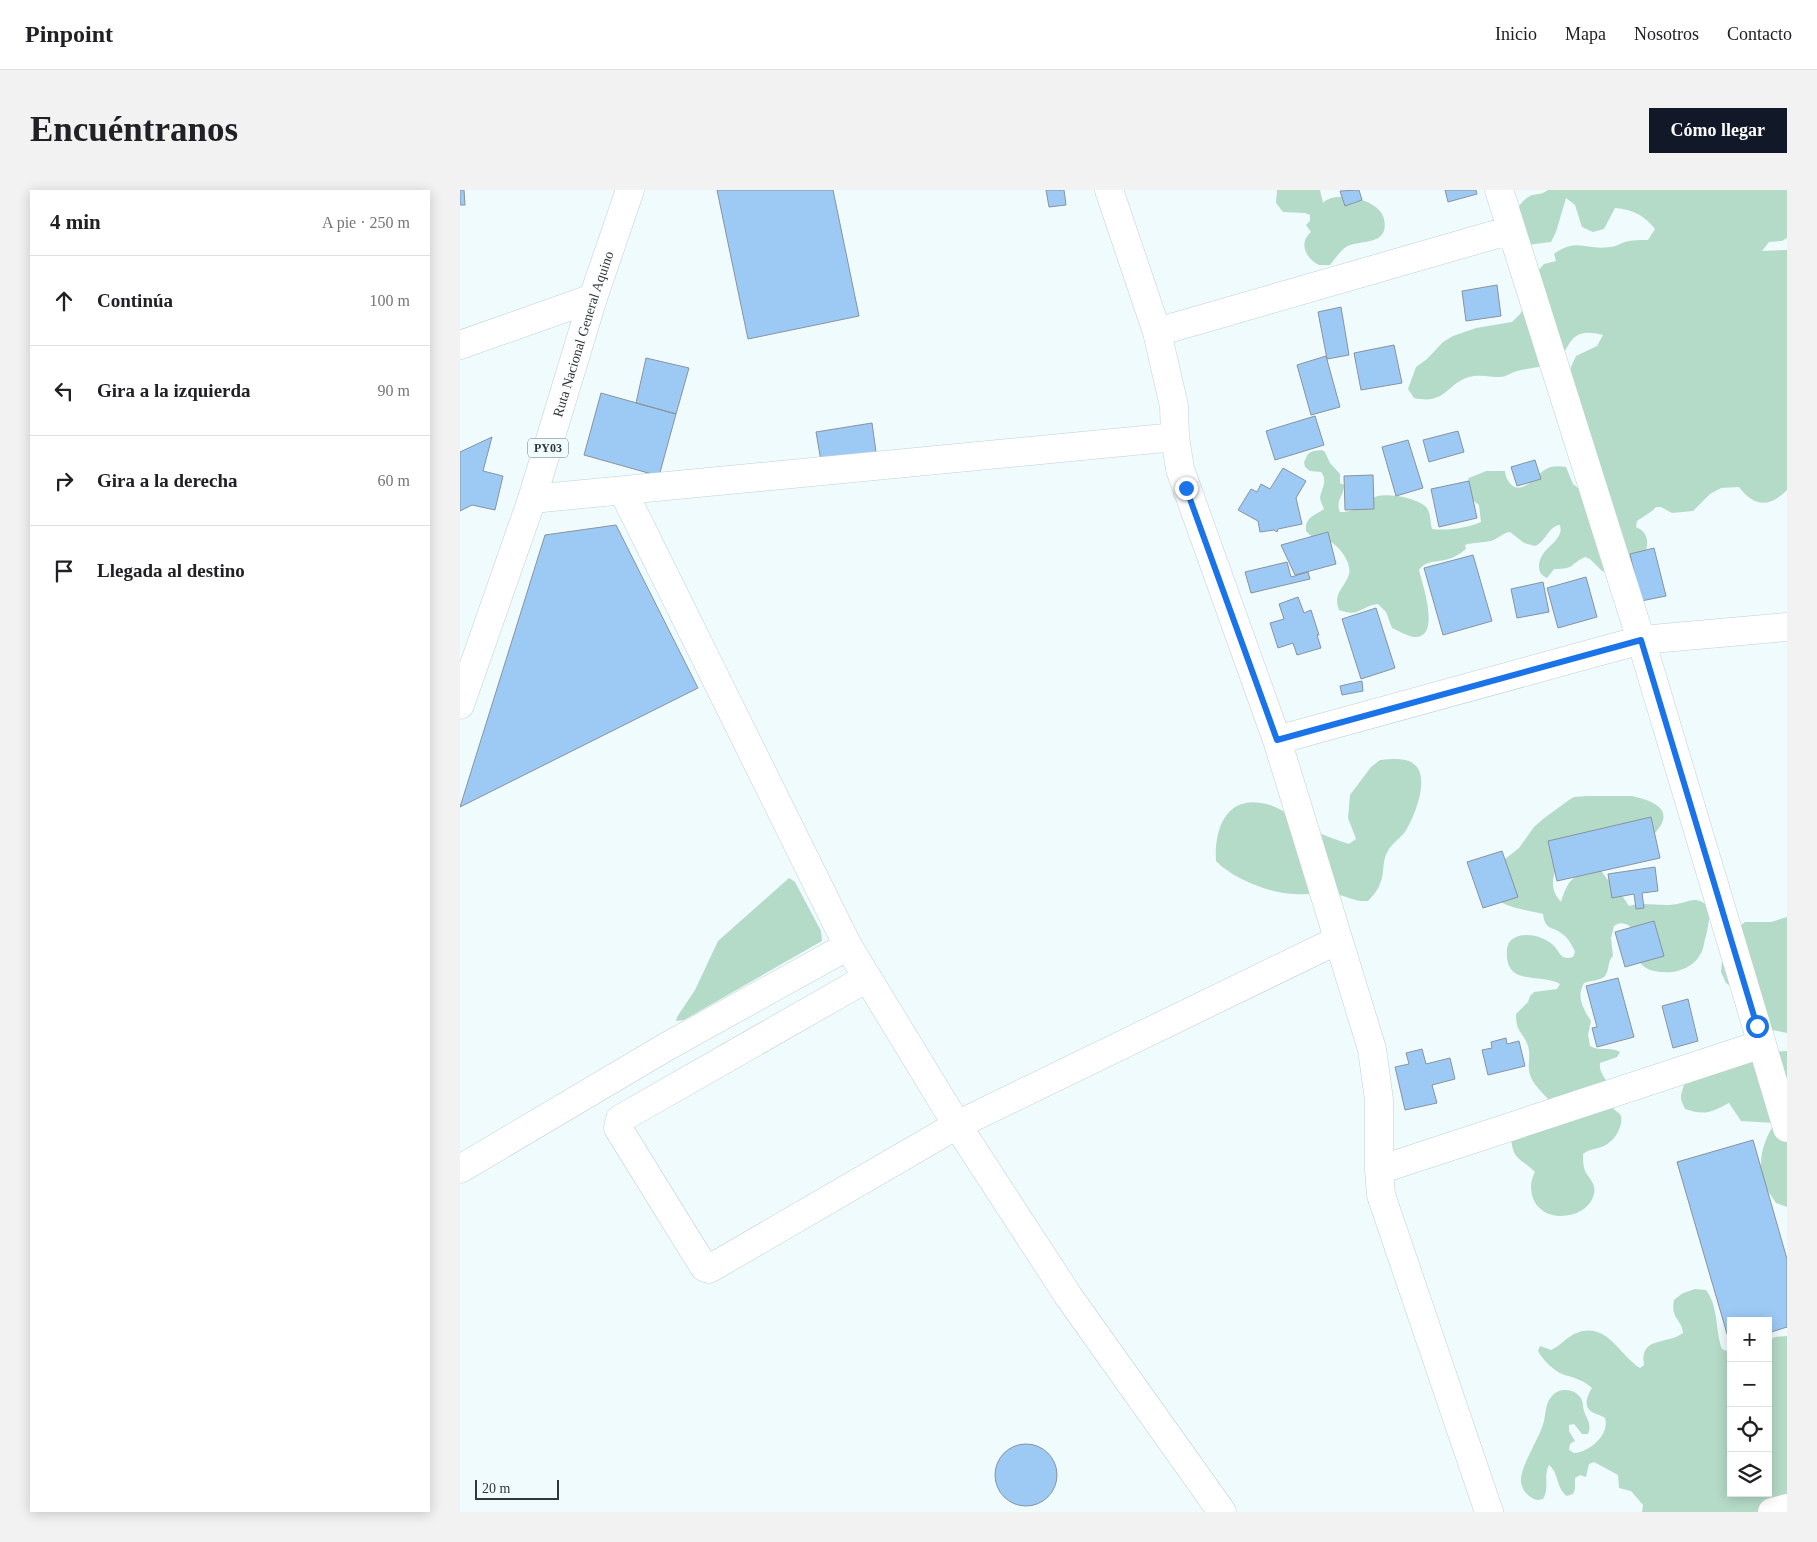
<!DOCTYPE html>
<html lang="es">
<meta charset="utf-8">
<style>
:root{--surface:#fff;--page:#f2f2f2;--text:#202124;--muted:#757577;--line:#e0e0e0;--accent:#111827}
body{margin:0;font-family:"Times New Roman",serif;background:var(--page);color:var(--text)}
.controls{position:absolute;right:15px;bottom:15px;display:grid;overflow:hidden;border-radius:0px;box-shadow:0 2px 12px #0003}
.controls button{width:45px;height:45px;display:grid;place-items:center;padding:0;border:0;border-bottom:1px solid var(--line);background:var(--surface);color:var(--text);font:25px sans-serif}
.scale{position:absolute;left:15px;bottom:12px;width:84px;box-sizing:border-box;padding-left:5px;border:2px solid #31383a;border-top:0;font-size:14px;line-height:18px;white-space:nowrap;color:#31383a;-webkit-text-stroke:4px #f0fbfe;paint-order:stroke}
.stop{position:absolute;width:15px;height:15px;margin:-11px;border:4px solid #1a73e8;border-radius:50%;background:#fff}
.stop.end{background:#1a73e8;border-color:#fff;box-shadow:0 1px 5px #0008}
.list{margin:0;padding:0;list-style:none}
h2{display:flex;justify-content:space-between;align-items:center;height:65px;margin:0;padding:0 20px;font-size:21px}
h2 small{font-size:16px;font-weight:400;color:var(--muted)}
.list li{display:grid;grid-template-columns:32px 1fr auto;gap:15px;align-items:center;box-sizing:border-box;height:90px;padding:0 20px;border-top:1px solid var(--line)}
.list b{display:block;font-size:19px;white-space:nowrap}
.list em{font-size:16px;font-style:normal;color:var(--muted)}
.icon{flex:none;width:28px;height:28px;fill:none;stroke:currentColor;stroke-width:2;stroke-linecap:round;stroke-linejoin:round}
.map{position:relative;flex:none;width:1327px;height:1322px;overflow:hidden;border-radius:0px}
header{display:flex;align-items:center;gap:30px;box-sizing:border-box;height:70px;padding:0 25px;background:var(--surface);border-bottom:1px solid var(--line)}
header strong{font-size:24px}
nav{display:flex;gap:28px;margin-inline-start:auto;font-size:18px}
.intro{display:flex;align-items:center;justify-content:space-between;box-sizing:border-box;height:120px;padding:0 30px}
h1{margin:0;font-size:35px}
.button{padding:12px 22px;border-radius:0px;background:var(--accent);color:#fff;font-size:18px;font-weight:700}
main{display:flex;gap:30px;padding:0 30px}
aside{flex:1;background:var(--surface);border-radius:0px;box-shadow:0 2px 12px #0003}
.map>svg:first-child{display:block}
.green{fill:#b4dbc7}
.building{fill:#9dcaf5;stroke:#88939d}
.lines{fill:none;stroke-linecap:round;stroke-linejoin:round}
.minor-casing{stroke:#bfd0d6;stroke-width:29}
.highway-casing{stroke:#bfd0d6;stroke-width:29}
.minor{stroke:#fff;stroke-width:28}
.highway{stroke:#fff;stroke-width:28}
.route{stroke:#1a73e8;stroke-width:6}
.labels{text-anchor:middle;stroke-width:4;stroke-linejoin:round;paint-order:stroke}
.shield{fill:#f0fbfe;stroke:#6a7275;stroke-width:1}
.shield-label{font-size:12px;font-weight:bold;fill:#31383a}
.street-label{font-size:14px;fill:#31383a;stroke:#f0fbfe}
</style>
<header>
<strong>Pinpoint</strong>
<nav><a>Inicio</a><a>Mapa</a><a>Nosotros</a><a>Contacto</a></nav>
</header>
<div class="intro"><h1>Encuéntranos</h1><a class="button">Cómo llegar</a></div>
<main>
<aside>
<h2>4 min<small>A pie · 250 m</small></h2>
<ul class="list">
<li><svg class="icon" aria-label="ahead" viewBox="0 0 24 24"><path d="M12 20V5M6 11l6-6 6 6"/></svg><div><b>Continúa</b></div><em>100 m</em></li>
<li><svg class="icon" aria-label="left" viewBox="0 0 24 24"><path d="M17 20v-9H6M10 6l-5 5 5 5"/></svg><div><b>Gira a la izquierda</b></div><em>90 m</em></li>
<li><svg class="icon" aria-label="right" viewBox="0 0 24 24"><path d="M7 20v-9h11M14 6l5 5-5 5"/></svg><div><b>Gira a la derecha</b></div><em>60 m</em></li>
<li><svg class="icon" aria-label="arrive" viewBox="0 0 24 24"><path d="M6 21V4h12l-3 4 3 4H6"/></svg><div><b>Llegada al destino</b></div></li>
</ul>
</aside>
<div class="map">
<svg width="1327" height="1322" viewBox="0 0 1327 1322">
<rect width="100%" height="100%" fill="#f0fbfe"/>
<path class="green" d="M817,0H860L863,13C873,0 920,8 924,29C930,57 899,49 886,57C880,61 875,69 870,75H859C846,69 838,53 851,42L846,35L850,31V25L845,23L823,22L816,13Z
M1088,0H1327V48L1322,51L1309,52L1302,61L1327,60V300C1309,318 1294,317 1279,297L1261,298L1250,304L1233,321L1212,323L1201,317H1196L1192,321L1177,331L1176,337C1198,346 1182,372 1175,387L1142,381L1130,369L1125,367C1108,375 1116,379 1094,379L1087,388C1081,385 1079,382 1079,376C1080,361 1091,358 1098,347C1101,343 1101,340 1100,335C1088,336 1087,351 1075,356L1064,353L1050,342C1042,343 1038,349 1031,351C1022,353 1013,352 1005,355L1006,359C1000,364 992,369 984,370C974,372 965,371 959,380C962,393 982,449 954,447C947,446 939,441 932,438L926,422L918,414C900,416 900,428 879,420C872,403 885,398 889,384C892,372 878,354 867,350C859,348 852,349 846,341C845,327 854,326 864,319C863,316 860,311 860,307C862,298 868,291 861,282L850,281L845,277L844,272L848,264L853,261L862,260L865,262L870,273L880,284V293L884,295C884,306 875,311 880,322C902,322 902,310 918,306C929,303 958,308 966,317C971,322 970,332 972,339C988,341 1007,338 1021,332L1019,315L1010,308L1004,299L1009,288L1026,281H1045C1045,289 1053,301 1062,297C1079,291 1080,272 1106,277L1113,294L1118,298L1124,296L1107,201L1111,177L1116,166L1137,156L1143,145C1104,135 1114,162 1092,173C1080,178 1066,178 1054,182C1049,184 1045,187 1040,187C1030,187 1020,184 1009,187C986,194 986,215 954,208L948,199L956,177L967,169L983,152L993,146L1016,138L1052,132L1060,124L1071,105L1077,82L1084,74L1096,71L1094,64C1117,47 1127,61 1150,57C1155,57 1159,54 1165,52C1172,50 1180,50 1188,50L1195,39C1185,26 1173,19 1155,18L1144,39L1133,42L1122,37L1115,15L1106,8L1096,42L1091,52L1067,55L1054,23C1059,16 1064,8 1072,5C1079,4 1083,4 1088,0Z
M932,569C939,569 948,569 954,574C971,587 954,628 945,642C940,648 933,653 929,659C924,666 924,673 923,681C922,693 917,702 908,711C893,712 888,706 875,704C861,703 847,705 833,704C809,703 772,688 756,671C754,636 768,602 810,615C825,620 839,632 853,640C865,646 877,650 889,654L896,649L888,628L890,605L911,577L920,570Z
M1172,606C1194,611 1217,620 1194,644L1097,676C1091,690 1091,701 1101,712C1110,684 1114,687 1140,679L1147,689L1153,692L1169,716C1185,711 1201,717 1217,714C1225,713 1232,708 1240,711C1244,712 1247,716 1249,719C1250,729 1248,736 1246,746C1244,751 1244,757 1242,761C1236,776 1218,784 1203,782C1195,782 1187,780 1181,774L1174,739C1166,733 1161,731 1154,736L1151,748L1153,766C1146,772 1151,786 1140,789C1134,791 1129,791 1124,793C1116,807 1123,818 1131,831L1128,845L1130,856C1140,862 1150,856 1160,862L1157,867L1140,873C1139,883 1145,886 1148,895C1151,901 1148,912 1153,918C1155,921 1159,922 1161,926C1163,934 1157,946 1151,951C1143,960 1131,957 1123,964C1123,970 1123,977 1126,983C1131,990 1136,995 1134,1004C1128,1030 1080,1036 1072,1005C1070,996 1071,990 1075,982C1060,967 1052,971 1051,945L1087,914L1088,909C1078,897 1067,890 1069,872C1069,867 1070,862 1068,856C1063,841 1056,844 1056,824L1068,812L1070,806L1074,802L1097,799L1100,794C1080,782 1044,798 1047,759C1048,753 1050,750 1056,747C1068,742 1086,747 1095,757C1098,760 1099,764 1102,766C1106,769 1109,768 1113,767L1115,762C1112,755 1108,747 1101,743C1091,736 1085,740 1083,724C1072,721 1050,718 1041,712L1040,673L1059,658L1074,637L1083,629L1109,610L1114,607L1127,606Z
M329,688L335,692L361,741L362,751L224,830L216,831L217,827L235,800L258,751Z
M1327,727V843L1308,839L1276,799L1266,793L1261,782L1262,771L1270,749L1276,739L1285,732H1311Z
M1246,858L1307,862L1327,861V1017L1316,1013C1312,1007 1307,1000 1304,993C1297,971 1303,951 1315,933L1281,931L1269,913C1252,922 1245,926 1225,919C1224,916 1221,911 1221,908C1221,895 1238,868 1246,858Z
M1235,1099L1246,1100C1259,1117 1255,1140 1262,1159L1271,1163V1303H1308V1151L1315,1147L1327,1146V1322H1182L1183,1315L1171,1301L1159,1298L1158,1285L1134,1272L1129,1274L1126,1287L1120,1285L1115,1288V1299L1113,1304L1107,1306C1096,1298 1099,1283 1089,1275C1083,1286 1090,1298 1083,1309L1078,1310C1069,1308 1062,1301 1061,1292C1059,1278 1080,1248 1084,1231C1086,1222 1085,1214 1092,1206C1101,1195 1123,1200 1123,1216C1124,1227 1133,1232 1128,1244H1122L1114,1234L1109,1235V1241L1115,1251L1110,1254L1109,1260L1114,1263C1130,1262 1150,1244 1145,1228C1141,1225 1138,1225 1134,1223C1122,1218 1127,1206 1132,1198C1122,1189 1114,1188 1102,1184C1093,1180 1083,1170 1078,1161L1080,1156L1091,1160C1100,1156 1106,1148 1114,1144C1146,1129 1159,1165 1180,1178L1184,1175C1179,1146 1207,1155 1223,1143C1222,1129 1210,1129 1214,1110L1223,1103Z"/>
<path class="building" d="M0,0H4L5,15H0Z
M257,0H373L399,126L288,149Z
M586,0H604L606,15L589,17Z
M899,0L902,10L885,16L880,1Z
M985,0H1016L1017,4L988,12Z
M1037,95L1041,126L1006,131L1002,101Z
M881,117L889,165L867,169L858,122Z
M934,155L942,193L901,200L894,163Z
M866,166L880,217L851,225L837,175Z
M186,168L229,178L216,224L176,213Z
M141,203L216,224L199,286L124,265Z
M855,226L864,255L815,270L806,241Z
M412,233L416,262L361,271L356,242Z
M998,241L1004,262L969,272L963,250Z
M32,247L23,281L43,286L35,320L12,315L0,321V262Z
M948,250L963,298L936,306L922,257Z
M1075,270L1081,289L1057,296L1051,277Z
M823,278L846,291L836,308L842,334L818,339L817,342L814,340L800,342L798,331L778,320L791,299L797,302L801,294L810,299Z
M913,285L914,319L885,320L884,286Z
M1009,291L1017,328L979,337L971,299Z
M156,335L238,498L0,617L85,345Z
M868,342L876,374L835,385L821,355Z
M1194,358L1206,406L1181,411L1170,364Z
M1013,365L1032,431L983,445L964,378Z
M827,372L831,387L848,382L850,389L791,403L785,382Z
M1126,387L1137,427L1098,438L1087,398Z
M1083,392L1089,422L1057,428L1051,399Z
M838,407L844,423L851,420L859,445H857L861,458L837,465L833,453L818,458L810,433L824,429L819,414Z
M916,418L935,478L901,489L882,429Z
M902,491L903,501L882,505L880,496Z
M1191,627L1200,668L1097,691L1088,651Z
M1042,661L1058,707L1023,718L1007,672Z
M1195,677L1198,701L1182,703L1184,718L1176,719L1174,704L1152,708L1148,684Z
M1194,731L1204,766L1165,777L1155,742Z
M1158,788L1174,847L1137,857L1132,838L1137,837L1126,796Z
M1228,809L1238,851L1213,858L1202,816Z
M1046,848L1047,854L1059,851L1065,876L1028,885L1022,860L1032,858L1031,852Z
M962,859L966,874L990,868L995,889L972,895L977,913L945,920L935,877L949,874L946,863Z
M1293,950L1327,1069V1137L1308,1143V1131H1271L1270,1154L1217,972Z
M535 1285a31 31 0 1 1 62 0a31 31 0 1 1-62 0Z"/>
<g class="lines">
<g class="minor-casing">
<path id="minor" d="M649,0L697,142L714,216L715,247L720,279L817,550L912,859L919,910V980L921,1005L1029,1322
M1039,0L1181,450L1327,938
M697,142L1051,40
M0,155L133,108
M163,301L388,756L497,935L609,1107L762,1322
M72,309L715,247
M817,550L1181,450L1327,437
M407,788L160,929L158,938L244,1077L249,1079L497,935L878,750
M0,979L206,857L388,756
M919,980L1302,854
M1312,1322L1327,1318"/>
</g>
<g class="highway-casing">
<g id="highway">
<path id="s1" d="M0,515L72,309L133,108L170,0"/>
</g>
</g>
<use href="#minor" class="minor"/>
<use href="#highway" class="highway"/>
</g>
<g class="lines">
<path class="route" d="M726,298L817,550L1181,450L1297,836"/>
</g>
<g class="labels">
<rect class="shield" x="68" y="248.5" width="40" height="19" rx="4"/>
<g class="shield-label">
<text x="88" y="262">PY03</text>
</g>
<g class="street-label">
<text dy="5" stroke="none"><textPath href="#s1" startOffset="391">Ruta Nacional General Aquino</textPath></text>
</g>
</g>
</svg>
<div class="controls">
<button>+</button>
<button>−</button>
<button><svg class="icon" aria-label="locate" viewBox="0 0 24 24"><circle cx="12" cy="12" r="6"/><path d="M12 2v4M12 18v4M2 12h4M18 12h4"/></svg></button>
<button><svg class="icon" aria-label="layers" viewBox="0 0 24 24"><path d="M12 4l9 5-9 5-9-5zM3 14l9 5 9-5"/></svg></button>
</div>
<div class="scale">20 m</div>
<div class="stop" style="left:1297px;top:836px"></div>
<div class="stop end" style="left:726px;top:298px"></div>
</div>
</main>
